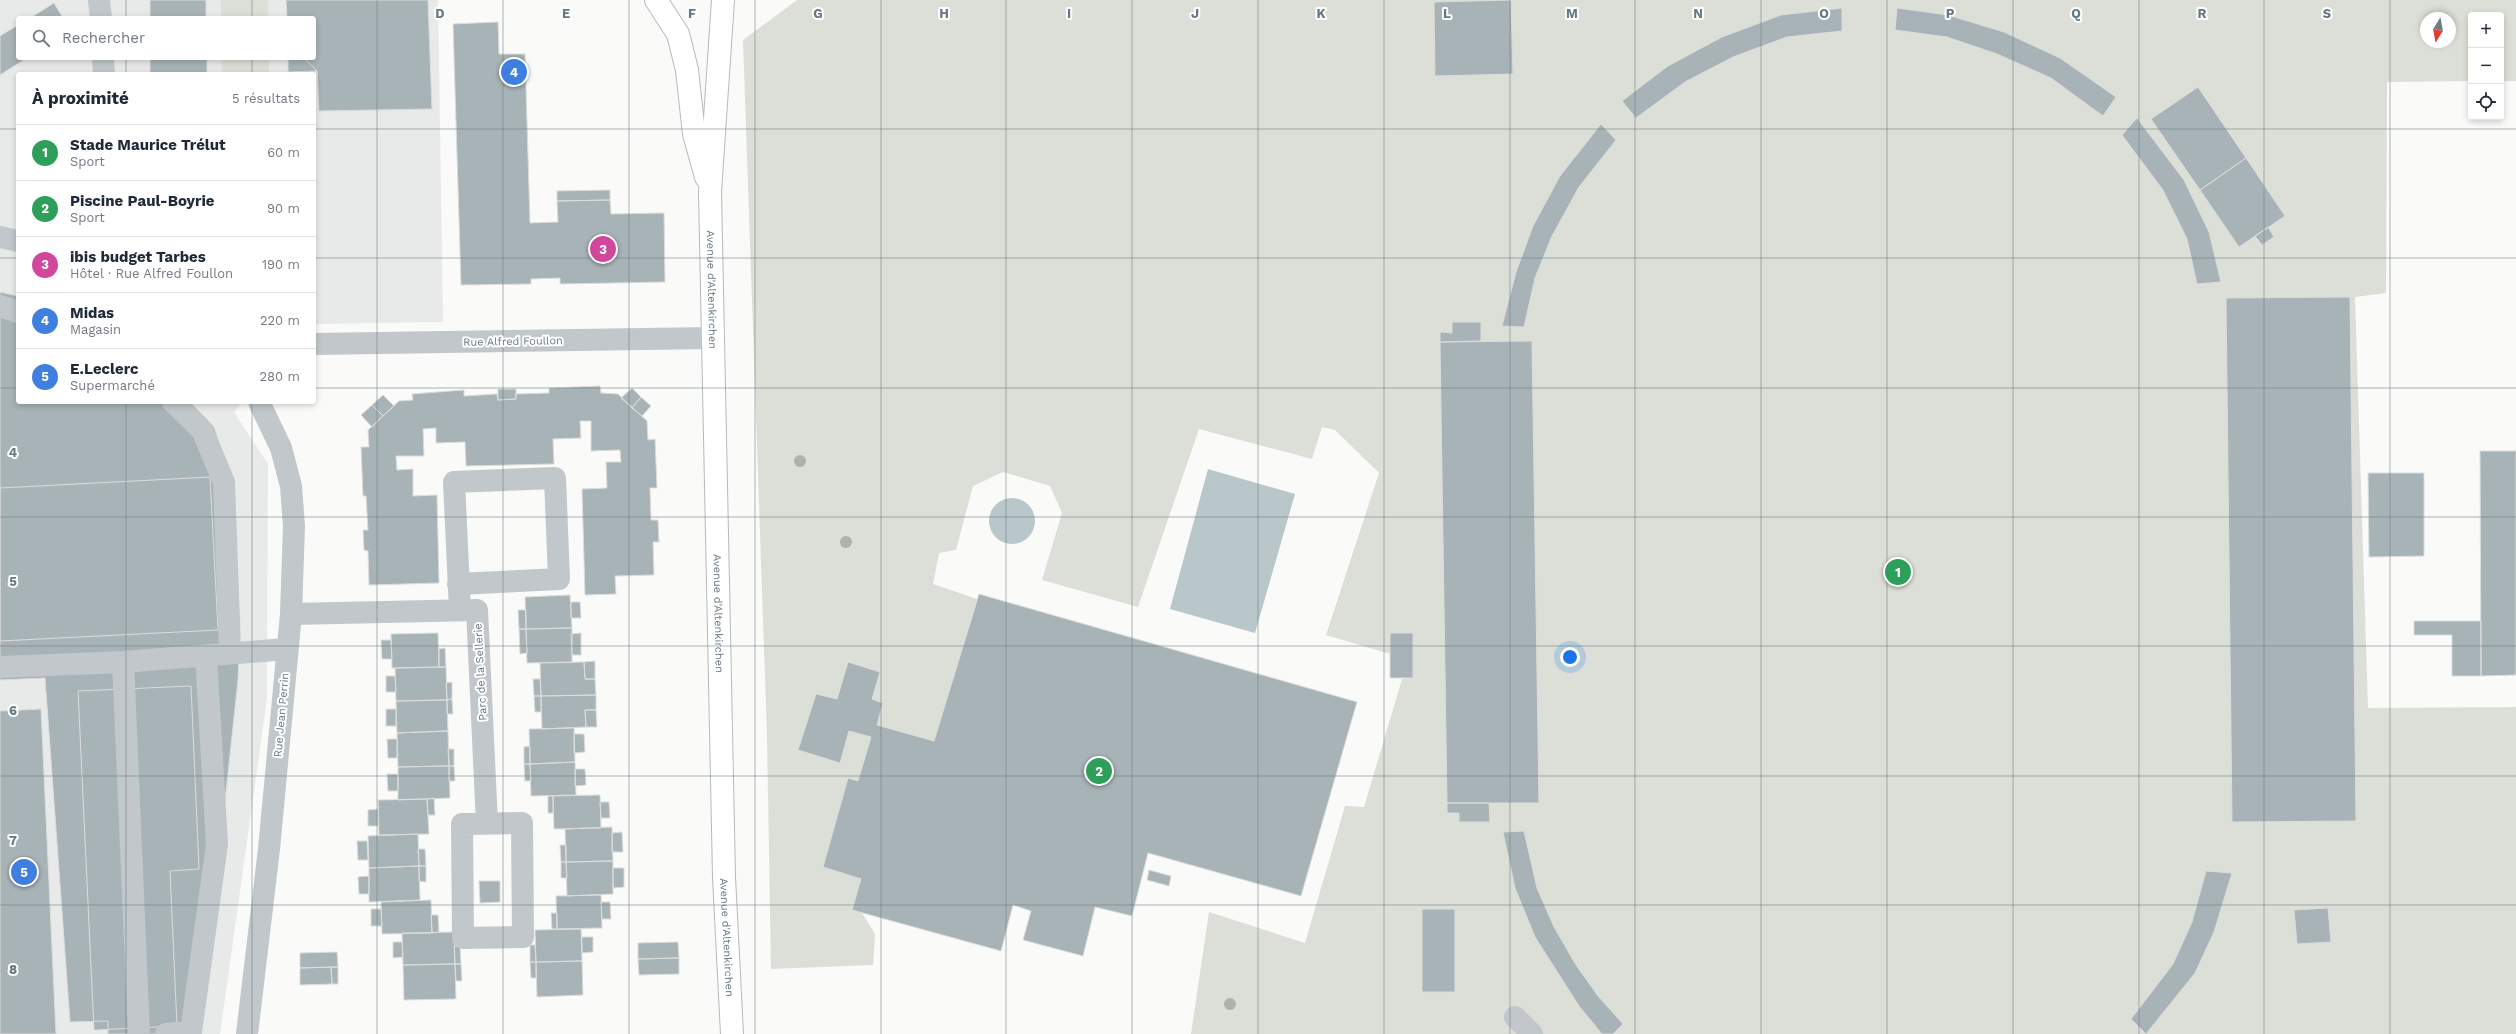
<!DOCTYPE html>
<html lang="fr">
<meta charset="utf-8">
<style>
:root{--surface:#fff;--page:#f2f2f3;--text:#1f2937;--muted:#747a83;--line:#e0e1e3;--accent:#d93025}
body{margin:0;font-family:"Work Sans",sans-serif;background:var(--page);color:var(--text)}
.controls{position:absolute;right:12px;top:12px;display:grid;overflow:hidden;border-radius:4px;box-shadow:0 2px 6px #0003}
.controls button{width:36px;height:36px;display:grid;place-items:center;padding:0;border:0;border-bottom:1px solid var(--line);background:var(--surface);color:var(--text);font:20px sans-serif}
.compass{position:absolute;left:2420px;top:12px;width:36px;height:36px;border-radius:50%;background:var(--surface);box-shadow:0 2px 6px #0003;rotate:191deg}
.you{position:absolute;left:1570px;top:657px;width:14px;height:14px;margin:-10px;border:3px solid #fff;border-radius:50%;background:#1a73e8;box-shadow:0 0 0 6px #1a73e833}
.badge{display:grid;place-items:center;width:26px;height:26px;border-radius:50%;background:var(--accent);color:#fff;font-size:13px;font-weight:700}
.pin{position:absolute;translate:-50% -50%;border:2px solid #fff;box-shadow:0 1px 4px #0006}
.list{margin:0;padding:0;list-style:none}
h2{display:flex;justify-content:space-between;align-items:center;height:52px;margin:0;padding:0 16px;font-size:17px}
h2 small{font-size:13px;font-weight:400;color:var(--muted)}
.list li{display:grid;grid-template-columns:26px 1fr auto;gap:12px;align-items:center;box-sizing:border-box;height:56px;padding:0 16px;border-top:1px solid var(--line)}
.list b{display:block;font-size:15px;white-space:nowrap}
.list p{margin:0;font-size:13px;white-space:nowrap;color:var(--muted)}
.list em{font-size:13px;font-style:normal;color:var(--muted)}
.icon{flex:none;width:22px;height:22px;fill:none;stroke:currentColor;stroke-width:2;stroke-linecap:round;stroke-linejoin:round}
.map{position:relative;flex:none;width:2516px;height:1034px;overflow:hidden}
.search{position:absolute;background:var(--surface);box-shadow:0 2px 6px #0003;left:16px;top:16px;width:300px;height:44px;display:flex;align-items:center;gap:10px;box-sizing:border-box;padding:0 14px;border-radius:4px;color:var(--muted);font-size:15px}
.panel{position:absolute;background:var(--surface);box-shadow:0 2px 6px #0003;left:16px;top:72px;width:300px;height:332px;border-radius:4px}
.map>svg:first-child{display:block}
.built{fill:#e8eae9;fill-rule:evenodd}
.green{fill:#dbdfd7;fill-rule:evenodd}
.water{fill:#bac7ca}
.building{fill:#a8b3b7;stroke:#dcdcda}
.lines{fill:none;stroke-linecap:round;stroke-linejoin:round}
.secondary-casing{stroke:#b4bbbe;stroke-width:24}
.lane{stroke:#c1c7ca;stroke-width:22}
.street{stroke:#c1c7ca;stroke-width:22}
.secondary{stroke:#fff;stroke-width:22}
.tree{fill:#abb4a7}
.grid{fill:none;stroke:#667982;stroke-width:1;stroke-opacity:0.55}
.labels{text-anchor:middle;stroke-width:4;stroke-linejoin:round;paint-order:stroke}
.street-label{font-size:11px;fill:#667982;stroke:#fff}
.grid-label{font-size:13px;text-anchor:middle;font-weight:bold;fill:#667982;stroke:#fff;stroke-width:4;stroke-linejoin:round;paint-order:stroke}
</style>
<div class="map">
<svg width="2516" height="1034" viewBox="0 0 2516 1034">
<rect width="100%" height="100%" fill="#fafaf8"/>
<path class="built" d="M0,0H438L443,322L314,324V74H18V402H242L234,412L268,464L267,699L220,1034H0ZM18,18H314V58H18Z"/>
<path class="green" d="M221,0H268V18H221Z
M797,0H2516V81H2501V15H2471V81L2387,82L2386,293L2355,297L2368,708L2516,707V1034H1191L1209,912L1305,943L1345,806L1364,807L1402,679L1413,678V633H1390V654L1326,635L1379,473L1335,430L1322,427L1312,459L1199,429L1138,607L1042,580L1062,513L1050,486L1003,472L973,486L956,550L939,553L933,584L977,599L934,741L877,725L883,704L872,699L848,662L837,699L817,694L798,750L840,763L849,731L871,737L858,781L848,779L823,867L861,879L852,910L862,913L875,934L873,965L771,969L767,735L743,40ZM2426,18H2450V42H2426Z
M221,58H269V74H222Z"/>
<path class="water" d="M1208,469L1295,494L1255,633L1170,609Z
M989 521a23 23 0 1 1 46 0a23 23 0 1 1-46 0Z"/>
<path class="building" d="M150,0H206V18H150Z
M286,0H428L432,109L319,111L317,71L304,58H314V18H287Z
M1511,0L1513,74L1435,76L1434,2Z
M54,3L63,18H30Z
M1842,8V31L1787,37L1733,57L1685,82L1636,118L1622,101L1668,66L1722,37L1781,15Z
M1897,8L1948,15L2004,32L2060,58L2116,97L2103,116L2051,78L1997,54L1947,37L1895,30Z
M498,22L499,54H525L530,223L558,222L557,201L610,200L611,214L664,213L665,282L560,284V278L531,279V284L461,285L453,24Z
M18,25V58H27L0,75V36Z
M150,58H207V74H150Z
M288,58H304L317,71L288,72Z
M2198,87L2246,158L2200,190L2151,119Z
M2137,118L2184,180L2209,232L2221,282L2197,284L2187,239L2163,190L2122,135Z
M1601,124L1616,140L1579,187L1552,236L1535,278L1524,327L1502,326L1516,272L1533,226L1560,176Z
M2246,158L2285,216L2239,247L2200,190Z
M610,190V200L557,201V191Z
M2268,227L2274,237L2262,245L2255,236Z
M0,292L18,296V402H190L214,427L227,466L240,622L238,680L200,1034H108V1021L70,1022L45,678L0,680Z
M2350,297L2356,821L2232,822L2226,298Z
M1452,322H1481V341L1440,342V332L1452,333Z
M1532,341L1539,803H1447L1440,342Z
M600,386L601,393L618,394L647,421L648,440L655,439L657,488H650L651,520H658L659,542H653L654,575L615,576L616,594L585,595L582,489L607,488L606,462H621L620,450L591,451V421H580L581,438L553,439L554,464L466,466L465,442L436,443V428L423,429L424,456H396L397,470L413,469V496L437,495L439,583L369,585L368,551L364,550L363,530H368L366,496H363L361,447H369L368,430L399,401L413,400L412,394L464,390V396L497,394L498,400L516,399L515,394L549,393V388Z
M632,388L641,397L632,408L621,398Z
M498,389H516V399L498,400Z
M383,395L394,406L383,416L372,405Z
M641,397L651,406L642,416L632,408Z
M372,405L383,416L372,427L361,415Z
M2480,451H2516V675L2481,676Z
M2368,473H2424V556L2369,557Z
M210,477L218,630L0,641V488Z
M979,594L1357,702L1301,896L1148,853L1132,916L1095,907L1083,956L1023,940L1031,911L1013,905L1001,951L852,910L861,879L823,867L848,778L858,781L871,737L849,731L840,763L798,750L816,694L837,699L848,662L880,672L872,699L883,703L877,725L934,741Z
M570,595L572,628L526,629L525,597Z
M571,602H580L581,618H571Z
M518,610H526V629H519Z
M2414,621H2481V676H2452V635H2414Z
M572,628V662L527,663L526,629Z
M519,629H526L527,653L520,654Z
M438,633L439,667L392,668L391,634Z
M581,633V655H572L571,634Z
M1390,633H1413V678H1390Z
M381,640H391L392,659H382Z
M445,648L446,667H439V649Z
M595,661V679H585L584,662Z
M584,662L585,679H595L596,695L541,696L540,663Z
M446,667L447,700L396,701L395,668Z
M386,676H395L396,692H386Z
M533,679H540L541,696H534Z
M452,682V699L447,700L446,683Z
M191,686L199,869L170,871L177,1026L94,1030L78,691Z
M596,695V710H585L586,727L542,729L541,696Z
M534,696H541V712H535Z
M452,699L453,714H447V700Z
M447,700L448,731L397,733L396,701Z
M41,709L56,1034H0V711Z
M386,709H396V726H386Z
M585,710H596L597,727H586Z
M574,728L575,762L530,764L529,729Z
M448,731L449,766L398,767L397,733Z
M574,734H584L585,752L574,753Z
M387,739H397V758H388Z
M530,746V764H524V747Z
M448,749H454V766H449Z
M575,762L576,795L531,796L530,764Z
M524,764H530L531,781H525Z
M449,766H454L455,781H449Z
M449,766L450,798L398,800V767Z
M575,769H585L586,785L575,786Z
M387,774H398V791H388Z
M600,795L601,828L554,829L553,796Z
M548,796H553V813H548Z
M434,798L435,815H428L427,799Z
M427,799L429,834L379,835L378,800Z
M600,802H609L610,818H601Z
M1447,803H1489L1490,822H1459V813H1447Z
M378,809V826H368V810Z
M612,827L613,861L566,862L565,829Z
M1524,831L1537,888L1554,927L1576,965L1598,996L1623,1024L1613,1034H1602L1579,1006L1535,937L1515,888L1503,832Z
M622,832L623,852H612V833Z
M418,834L419,866L369,868L368,836Z
M357,841H367L368,860H358Z
M560,845H566V862H561Z
M418,849H425L426,866H419Z
M613,861V894L567,896L566,862Z
M561,862H566L567,878H561Z
M419,866H426V882L419,881Z
M419,866L420,900L369,902V868Z
M613,868H624V887L613,888Z
M1149,870L1171,876L1169,886L1147,880Z
M2206,871L2232,873L2214,932L2195,973L2146,1034L2131,1019L2173,964L2192,922Z
M369,876V894H359L358,877Z
M479,881H500V902L480,903Z
M601,895L602,928L557,929L556,896Z
M431,900L432,933L382,934L381,902Z
M601,902H610L611,919H602Z
M2328,908L2331,942L2297,944L2294,910Z
M371,909H381L382,926H371Z
M1422,909H1455V992H1422Z
M551,913H557V929H552Z
M431,915H438L439,932L432,933Z
M581,929L582,961L536,962L535,930Z
M454,932L455,964L403,965L402,933Z
M582,937H593V952L582,953Z
M393,942H402L403,957L393,958Z
M678,942L679,958L638,959V943Z
M530,945H535L536,962H530Z
M454,946H460L461,964H455Z
M337,952L338,967L300,968V953Z
M679,958V974L639,975L638,959Z
M582,961L583,995L537,997L536,962Z
M530,962H536V978H531Z
M455,964H461L462,981H456Z
M455,964L456,999L404,1000L403,965Z
M331,967L332,984L300,985V968Z
M331,967H338V984H332Z"/>
<g class="lines">
<g class="secondary-casing">
<g id="secondary">
<path d="M656,0L678,34L687,70L694,134L706,177"/>
<path id="s1" d="M723,0L710,192L724,877L732,1034"/>
</g>
</g>
<path class="lane" d="M0,306L18,312
M173,402L202,430L224,482L230,653
M458,584L559,579L555,478L454,482L460,610
M291,614L477,610L487,824
M123,662L139,1034
M0,667L123,662L287,649
M522,823L523,937L463,938L462,824Z
M1515,1017L1532,1034
M166,1034L191,1032L217,844L206,656"/>
<path class="street" d="M99,0L101,18
M103,58L104,74
M0,237L18,241
M314,344L712,338
M247,1034L269,849L291,614L294,526L291,486L281,448L259,402"/>
<use href="#secondary" class="secondary"/>
</g>
<g class="tree">
<circle cx="800" cy="461" r="6"/>
<circle cx="846" cy="542" r="6"/>
<circle cx="1230" cy="1004" r="6"/>
</g>
<path class="grid" d="M126,0V18M252,0V18M377,0V1034M503,0V1034M629,0V1034M755,0V1034M881,0V1034M1006,0V1034M1132,0V1034M1258,0V1034M1384,0V1034M1510,0V1034M1635,0V1034M1761,0V1034M1887,0V1034M2013,0V1034M2139,0V1034M2264,0V1034M2390,0V1034M126,58V74M252,58V74M0,129H18M314,129H2516M0,258H18M314,258H2516M0,388H18M314,388H2516M126,402V1034M252,402V1034M0,517H2516M0,646H2516M0,776H2516M0,905H2516"/>
<g class="labels">
<g class="street-label">
<text dy="4" stroke="none"><textPath href="#s1" startOffset="290">Avenue d'Altenkirchen</textPath></text>
<text transform="translate(513 341) rotate(-1)" y="4">Rue Alfred Foullon</text>
<text dy="4" stroke="none"><textPath href="#s1" startOffset="614">Avenue d'Altenkirchen</textPath></text>
<text transform="translate(480 672) rotate(-93)" y="4">Parc de la Sellerie</text>
<text transform="translate(281 715) rotate(-85)" y="4">Rue Jean Perrin</text>
<text dy="4" stroke="none"><textPath href="#s1" startOffset="938">Avenue d'Altenkirchen</textPath></text>
</g>
</g>
<g class="grid-label">
<text x="440" y="18">D</text>
<text x="566" y="18">E</text>
<text x="692" y="18">F</text>
<text x="818" y="18">G</text>
<text x="944" y="18">H</text>
<text x="1069" y="18">I</text>
<text x="1195" y="18">J</text>
<text x="1321" y="18">K</text>
<text x="1447" y="18">L</text>
<text x="1572" y="18">M</text>
<text x="1698" y="18">N</text>
<text x="1824" y="18">O</text>
<text x="1950" y="18">P</text>
<text x="2076" y="18">Q</text>
<text x="2202" y="18">R</text>
<text x="2327" y="18">S</text>
<text x="13" y="457">4</text>
<text x="13" y="586">5</text>
<text x="13" y="715">6</text>
<text x="13" y="845">7</text>
<text x="13" y="974">8</text>
</g>
</svg>
<div class="controls">
<button>+</button>
<button>−</button>
<button><svg class="icon" aria-label="locate" viewBox="0 0 24 24"><circle cx="12" cy="12" r="6"/><path d="M12 2v4M12 18v4M2 12h4M18 12h4"/></svg></button>
</div>
<svg class="compass" viewBox="-18 -18 36 36"><path d="M0-13l5 13h-10z" fill="#e53935"/><path d="M0 13l5-13h-10z" fill="#747a83"/></svg>
<div class="you"></div>
<div class="pin badge" style="left:1898px;top:572px;background:#2e9e5b">1</div>
<div class="pin badge" style="left:1099px;top:771px;background:#2e9e5b">2</div>
<div class="pin badge" style="left:603px;top:249px;background:#d1479c">3</div>
<div class="pin badge" style="left:514px;top:72px;background:#3f7fe0">4</div>
<div class="pin badge" style="left:24px;top:872px;background:#3f7fe0">5</div>
<div class="search"><svg class="icon" aria-label="search" viewBox="0 0 24 24"><circle cx="10" cy="10" r="6"/><path d="M15 15l6 6"/></svg>Rechercher</div>
<section class="panel">
<h2>À proximité<small>5 résultats</small></h2>
<ul class="list">
<li><span class="badge" style="background:#2e9e5b">1</span><div><b>Stade Maurice Trélut</b><p>Sport</p></div><em>60 m</em></li>
<li><span class="badge" style="background:#2e9e5b">2</span><div><b>Piscine Paul-Boyrie</b><p>Sport</p></div><em>90 m</em></li>
<li><span class="badge" style="background:#d1479c">3</span><div><b>ibis budget Tarbes</b><p>Hôtel · Rue Alfred Foullon</p></div><em>190 m</em></li>
<li><span class="badge" style="background:#3f7fe0">4</span><div><b>Midas</b><p>Magasin</p></div><em>220 m</em></li>
<li><span class="badge" style="background:#3f7fe0">5</span><div><b>E.Leclerc</b><p>Supermarché</p></div><em>280 m</em></li>
</ul>
</section>
</div>
